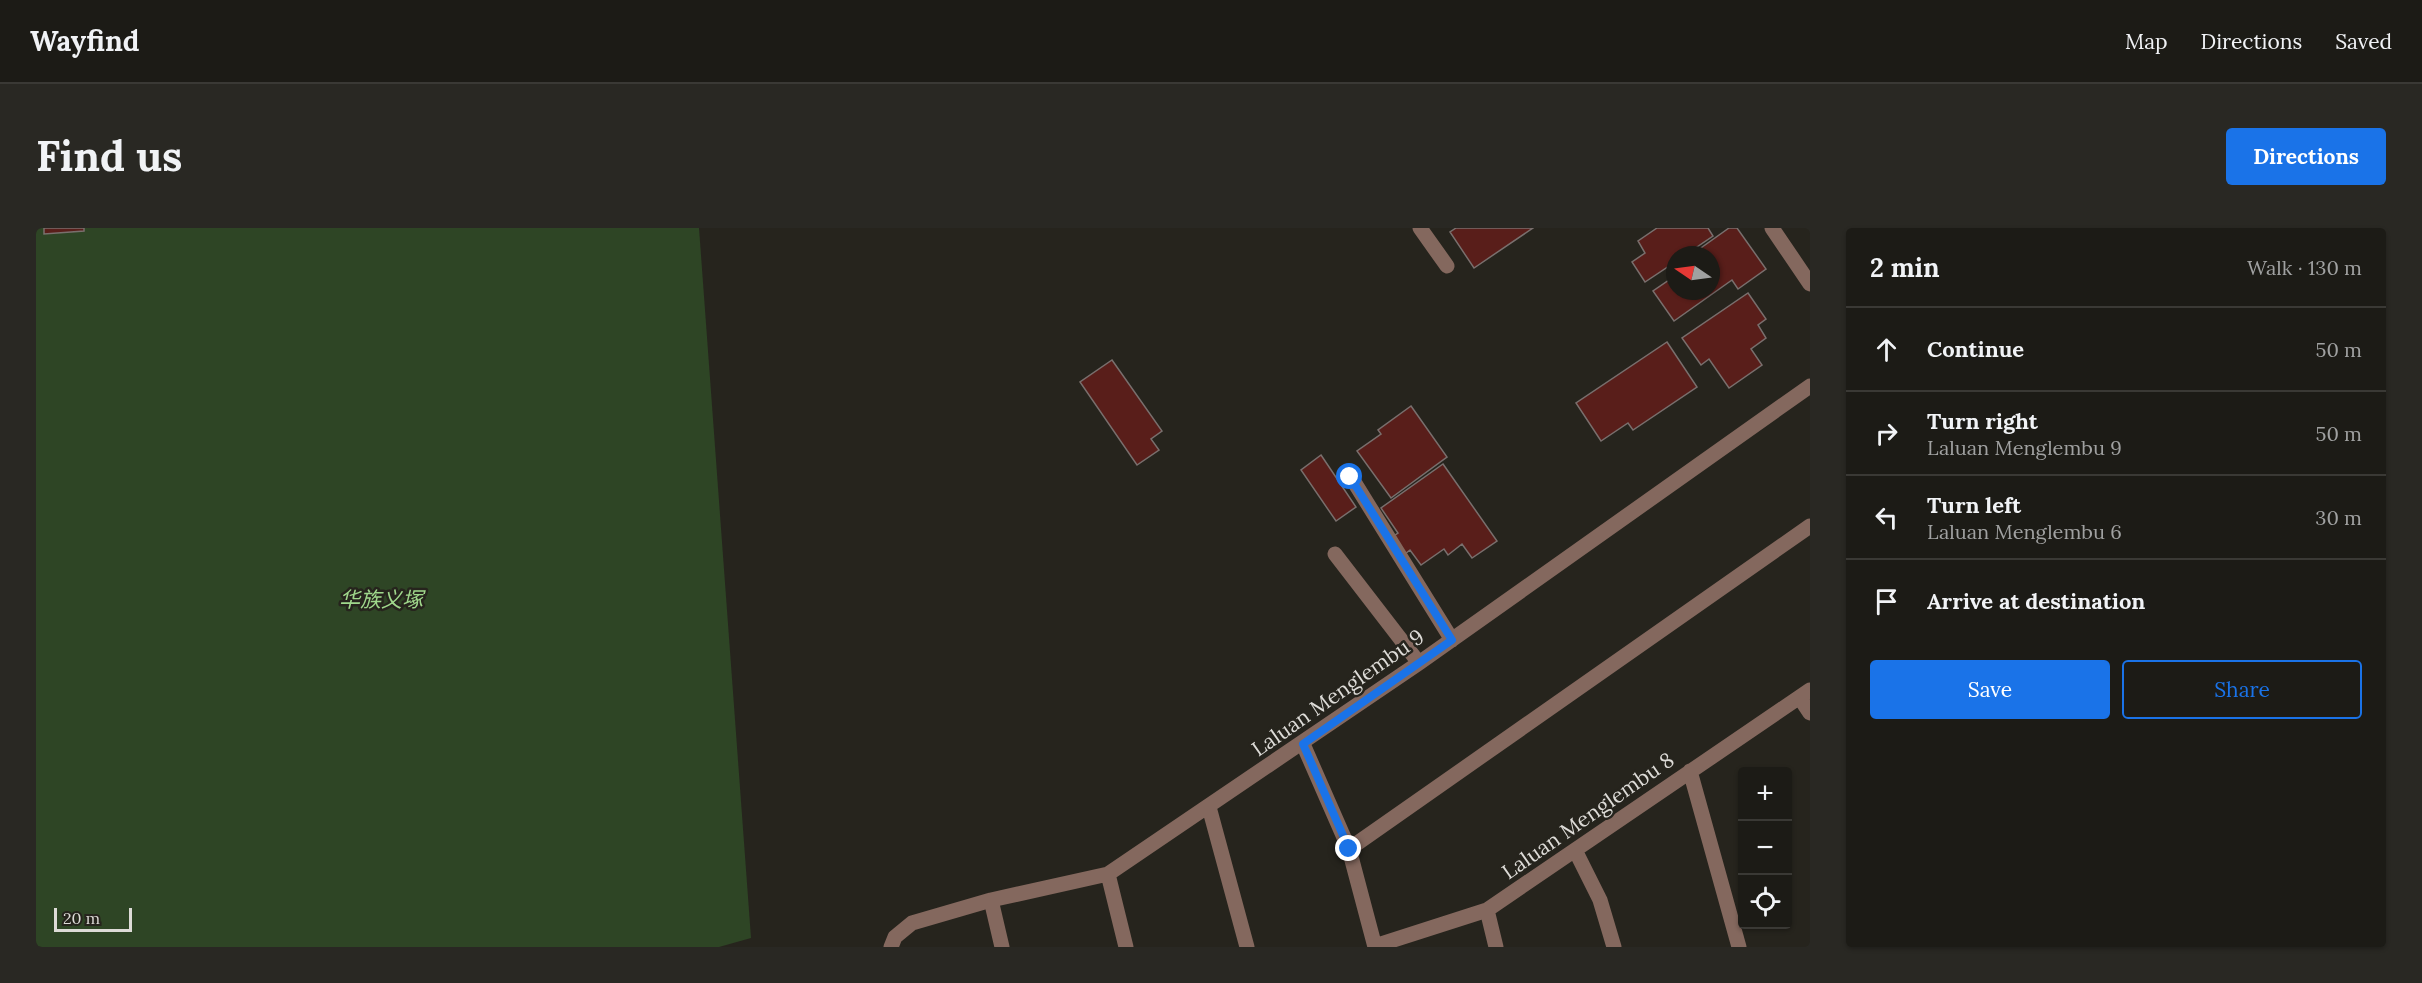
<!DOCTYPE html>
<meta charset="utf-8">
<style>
:root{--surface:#1c1b16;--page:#292823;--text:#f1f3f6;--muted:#a0a1a1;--line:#3a3935;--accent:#1a73e8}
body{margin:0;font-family:Lora,"Noto Sans SC",serif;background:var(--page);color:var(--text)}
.controls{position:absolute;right:18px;bottom:18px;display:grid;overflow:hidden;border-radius:6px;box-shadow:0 2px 4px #0004}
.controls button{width:54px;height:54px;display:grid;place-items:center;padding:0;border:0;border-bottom:2px solid var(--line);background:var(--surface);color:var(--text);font:30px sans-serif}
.compass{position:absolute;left:1630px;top:18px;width:54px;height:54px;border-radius:50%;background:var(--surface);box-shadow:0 2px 4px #0004;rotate:283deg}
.scale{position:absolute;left:18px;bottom:15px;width:78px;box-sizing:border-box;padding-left:6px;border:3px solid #dddbd7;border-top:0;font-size:16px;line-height:21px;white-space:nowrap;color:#dddbd7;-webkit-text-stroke:4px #26241d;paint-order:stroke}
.stop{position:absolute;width:18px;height:18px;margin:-14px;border:4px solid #1a73e8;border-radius:50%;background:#fff}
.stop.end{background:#1a73e8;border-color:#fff;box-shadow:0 2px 6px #0008}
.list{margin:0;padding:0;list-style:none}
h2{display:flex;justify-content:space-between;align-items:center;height:78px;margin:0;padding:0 24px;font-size:26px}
h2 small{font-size:20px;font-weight:400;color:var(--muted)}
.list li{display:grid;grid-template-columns:39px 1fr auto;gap:18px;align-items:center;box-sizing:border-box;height:84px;padding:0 24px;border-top:2px solid var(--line)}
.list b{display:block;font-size:22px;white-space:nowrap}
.list p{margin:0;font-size:20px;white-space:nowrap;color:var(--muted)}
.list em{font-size:20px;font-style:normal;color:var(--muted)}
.actions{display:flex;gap:12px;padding:18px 24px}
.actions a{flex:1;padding:14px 0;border:2px solid var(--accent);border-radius:6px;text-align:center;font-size:21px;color:var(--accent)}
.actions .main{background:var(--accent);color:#fff}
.icon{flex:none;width:33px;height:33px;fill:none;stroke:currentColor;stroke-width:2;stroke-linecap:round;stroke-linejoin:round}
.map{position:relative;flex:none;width:1774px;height:719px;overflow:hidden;border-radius:6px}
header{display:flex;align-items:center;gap:36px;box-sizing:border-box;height:84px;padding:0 30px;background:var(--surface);border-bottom:2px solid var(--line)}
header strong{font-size:28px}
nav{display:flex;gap:33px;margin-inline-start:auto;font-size:21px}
.intro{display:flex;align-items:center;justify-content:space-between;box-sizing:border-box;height:144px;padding:0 36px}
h1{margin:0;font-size:42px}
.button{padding:15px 27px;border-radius:6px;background:var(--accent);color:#fff;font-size:21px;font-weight:700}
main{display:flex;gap:36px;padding:0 36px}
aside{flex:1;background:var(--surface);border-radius:6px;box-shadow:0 2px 4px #0004}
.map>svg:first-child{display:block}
.green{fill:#2e4525}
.building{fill:#591e1a;stroke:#796f6d;stroke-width:1.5}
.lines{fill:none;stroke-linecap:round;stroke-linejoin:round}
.minor{stroke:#84685e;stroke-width:15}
.route{stroke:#1a73e8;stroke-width:8}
.labels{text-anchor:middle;stroke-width:5;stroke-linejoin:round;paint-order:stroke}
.park-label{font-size:21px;font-style:italic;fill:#9fd78b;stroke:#26241d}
.street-label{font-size:21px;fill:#dddbd7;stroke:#26241d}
</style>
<header>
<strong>Wayfind</strong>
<nav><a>Map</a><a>Directions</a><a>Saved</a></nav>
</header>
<div class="intro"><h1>Find us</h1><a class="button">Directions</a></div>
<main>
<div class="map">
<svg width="1774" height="719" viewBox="0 0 1774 719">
<rect width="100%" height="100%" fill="#26241d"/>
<path class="green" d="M0,0H663L715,710L683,719H0Z"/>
<path class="building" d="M8,0H48V3L8,6Z
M1420,0H1497L1438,40L1414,4Z
M1621,0H1672L1677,8L1649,27H1639V34L1609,54L1596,34L1609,25L1602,13Z
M1693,0H1701L1730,41L1702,61L1696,52L1638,93L1617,63L1639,48V63H1675V27H1655Z
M1712,65L1730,91L1722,97L1730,110L1715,121L1726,137L1693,160L1673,131L1665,137L1646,110Z
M1631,114L1661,159L1597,202L1592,195L1565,213L1540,175Z
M1076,132L1126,203L1115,211L1123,222L1101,237L1044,154Z
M1375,178L1411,229L1355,270L1321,223L1345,206L1342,202Z
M1285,227L1320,279L1300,293L1265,242Z
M1407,236L1461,313L1436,330L1426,316L1412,327L1408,321L1385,337L1374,322L1364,330L1352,312L1362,305L1345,280Z"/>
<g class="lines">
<path class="minor" d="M1384,0L1411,38
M1736,0L1774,56
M1315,249L1416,412
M1299,326L1383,435
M1764,470L1774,485
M1267,516L1313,621L1339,719
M1654,543L1703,719
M1173,579L1211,719
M1313,621L1774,298
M1539,622L1564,672L1578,719
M1072,646L1090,719
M955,672L966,719
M1451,682L1460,719
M1339,718L1451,682L1774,462
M855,719L859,709L876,695L955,672L1072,646L1383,435L1774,158"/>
</g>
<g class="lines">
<path class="route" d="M1313,621L1267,516L1416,412L1314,249"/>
</g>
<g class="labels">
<g class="park-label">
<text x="345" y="379">华族义塚</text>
</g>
<g class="street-label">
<text transform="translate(1302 465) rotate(-35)" y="7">Laluan Menglembu 9</text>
<text transform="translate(1552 588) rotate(-35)" y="7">Laluan Menglembu 8</text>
</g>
</g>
</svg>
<div class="controls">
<button>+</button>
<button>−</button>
<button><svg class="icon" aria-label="locate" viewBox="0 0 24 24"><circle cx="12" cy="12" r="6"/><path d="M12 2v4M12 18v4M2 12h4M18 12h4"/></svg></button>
</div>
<svg class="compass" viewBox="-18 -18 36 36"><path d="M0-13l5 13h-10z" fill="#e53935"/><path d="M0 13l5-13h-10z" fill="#a0a1a1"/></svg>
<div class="scale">20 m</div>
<div class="stop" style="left:1314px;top:249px"></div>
<div class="stop end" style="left:1313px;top:621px"></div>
</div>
<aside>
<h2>2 min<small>Walk · 130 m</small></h2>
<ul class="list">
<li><svg class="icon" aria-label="ahead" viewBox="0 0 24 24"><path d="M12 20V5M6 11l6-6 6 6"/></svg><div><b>Continue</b></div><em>50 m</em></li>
<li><svg class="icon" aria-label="right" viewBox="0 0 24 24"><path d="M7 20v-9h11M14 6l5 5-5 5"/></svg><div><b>Turn right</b><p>Laluan Menglembu 9</p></div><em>50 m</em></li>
<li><svg class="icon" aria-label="left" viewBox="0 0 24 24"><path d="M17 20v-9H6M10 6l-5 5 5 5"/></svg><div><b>Turn left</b><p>Laluan Menglembu 6</p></div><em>30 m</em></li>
<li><svg class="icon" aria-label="arrive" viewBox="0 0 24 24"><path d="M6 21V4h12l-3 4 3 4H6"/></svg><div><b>Arrive at destination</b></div></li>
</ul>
<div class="actions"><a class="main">Save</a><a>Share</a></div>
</aside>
</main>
